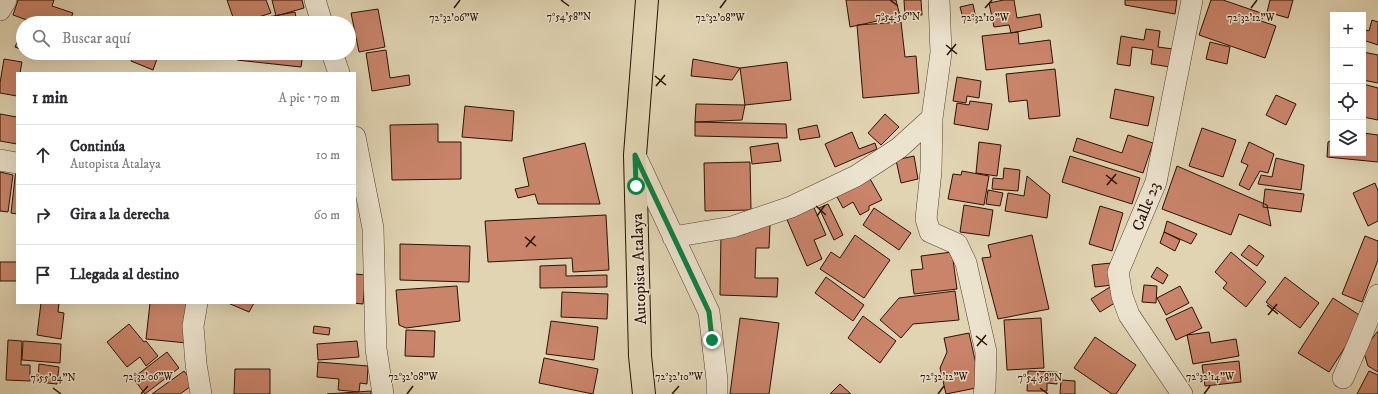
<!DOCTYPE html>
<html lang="es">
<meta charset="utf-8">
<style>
:root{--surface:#fff;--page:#f2f2f3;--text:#2b2b33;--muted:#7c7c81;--line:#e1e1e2}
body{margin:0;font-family:"IM FELL DW Pica",serif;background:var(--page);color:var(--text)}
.controls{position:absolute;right:12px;top:12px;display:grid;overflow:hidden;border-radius:0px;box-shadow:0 4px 16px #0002}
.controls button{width:36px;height:36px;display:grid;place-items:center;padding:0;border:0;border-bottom:1px solid var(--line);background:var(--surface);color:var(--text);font:20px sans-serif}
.stop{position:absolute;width:12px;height:12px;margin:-9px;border:3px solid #0b8043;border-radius:50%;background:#fff}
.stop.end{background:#0b8043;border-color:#fff;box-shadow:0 1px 4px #0008}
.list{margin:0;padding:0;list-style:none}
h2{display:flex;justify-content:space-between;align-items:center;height:52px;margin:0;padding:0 16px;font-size:17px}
h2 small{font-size:13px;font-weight:400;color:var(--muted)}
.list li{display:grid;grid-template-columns:26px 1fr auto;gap:12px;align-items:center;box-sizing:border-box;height:60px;padding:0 16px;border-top:1px solid var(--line)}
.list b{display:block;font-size:15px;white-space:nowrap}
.list p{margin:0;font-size:13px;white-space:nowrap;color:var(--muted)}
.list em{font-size:13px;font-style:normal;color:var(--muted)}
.icon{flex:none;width:22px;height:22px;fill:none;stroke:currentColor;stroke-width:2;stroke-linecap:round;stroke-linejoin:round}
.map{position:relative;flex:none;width:1378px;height:394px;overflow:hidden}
.search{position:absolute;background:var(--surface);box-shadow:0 4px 16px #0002;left:16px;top:16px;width:340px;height:44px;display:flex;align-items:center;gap:10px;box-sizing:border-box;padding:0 14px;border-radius:22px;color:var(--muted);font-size:15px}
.panel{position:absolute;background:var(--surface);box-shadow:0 4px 16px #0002;left:16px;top:72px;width:340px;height:232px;border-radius:0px}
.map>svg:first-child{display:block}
.building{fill:#c9846a;stroke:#291204}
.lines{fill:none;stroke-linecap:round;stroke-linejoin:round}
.street-casing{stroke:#574230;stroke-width:22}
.primary-casing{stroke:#291204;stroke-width:24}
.street{stroke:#ece3ce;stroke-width:21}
.primary{stroke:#e1d4b3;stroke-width:22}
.route{stroke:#0b8043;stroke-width:5}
.ticks{fill:none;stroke:#291204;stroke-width:1.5}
.labels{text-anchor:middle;stroke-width:3;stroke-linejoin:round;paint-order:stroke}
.street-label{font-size:16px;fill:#291204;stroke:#ece3ce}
.ticks-label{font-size:10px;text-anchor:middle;fill:#291204;stroke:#ece3ce;stroke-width:3;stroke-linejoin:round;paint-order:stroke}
</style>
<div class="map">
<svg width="1378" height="394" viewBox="0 0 1378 394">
<rect width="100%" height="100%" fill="#e1d4b3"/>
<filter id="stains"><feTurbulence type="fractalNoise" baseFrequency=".005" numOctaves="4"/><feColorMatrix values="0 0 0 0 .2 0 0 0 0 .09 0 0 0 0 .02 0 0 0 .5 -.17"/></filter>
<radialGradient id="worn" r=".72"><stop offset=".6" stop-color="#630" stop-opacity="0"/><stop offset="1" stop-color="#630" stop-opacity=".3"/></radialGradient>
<path class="building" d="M18,0H54L52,6L73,13L69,23H35L13,15Z
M227,0H266L271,13L240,23H235Z
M272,0H302L304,8L276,16Z
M846,0H896L900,16L850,27Z
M904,0H921L922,15L905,16Z
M1004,0H1014L1017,18L1040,14L1042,27L1011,33L1009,25L994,27L989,3Z
M1125,0H1177L1175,14L1125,5Z
M1211,0H1223L1264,14L1261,21L1276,26L1265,58L1199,35Z
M1270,0H1293L1288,18L1267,12Z
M973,4L976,19L964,22L960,7Z
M378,9L385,47L359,52L351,13Z
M295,12L297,23H269L268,17Z
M1372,20L1378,22V45L1363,40V29L1369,31Z
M901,22L905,57L916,56L919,93L863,98L857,25Z
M1146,29L1160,31L1158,47L1173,49L1170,67L1151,64L1153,50L1132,47L1130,66L1117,64L1121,36L1144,40Z
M1018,32L1019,44L1050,40L1053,63L986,70L982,36Z
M20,35L23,37V50L15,47Z
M1210,42L1230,47L1227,64L1206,59Z
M386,50L390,78L409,75L410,85L372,91L366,53Z
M1363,52L1378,55V83L1363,80Z
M134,53H159L153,70L131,61Z
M238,53H303L301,67L237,60Z
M4,59L22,62L20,73H17V96L0,93V83Z
M693,59L740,68L732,80L691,76Z
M787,62L791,100L745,105L740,68Z
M1055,69L1060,116L1029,119L1027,100L1009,102L1006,74Z
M957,77L981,81L979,98L967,96L966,103L953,101Z
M1363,84L1378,88V120L1363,117Z
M1115,89L1154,97L1148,126L1110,118Z
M1276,95L1296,104L1286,125L1266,115Z
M970,101L992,104L988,130L954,124L957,103L969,105Z
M696,104L745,105L742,120L695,122Z
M465,106L514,111L512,141L462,137Z
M0,114L17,117V144L0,141Z
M885,114L899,127L881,145L868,133Z
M695,122L786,124L787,138L695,136Z
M438,124V142H461V179L392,180L390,125Z
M817,125L820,137L800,140L798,129Z
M1202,128L1236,140L1223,177L1189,166Z
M852,132L859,149L875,143L877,149L835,167L825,144Z
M1363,133L1378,135V162L1327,157L1328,142L1333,140V153H1363Z
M1128,135L1153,143L1143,173L1073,151L1077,138L1122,153Z
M979,142L1001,145L997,176L976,173Z
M1249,142L1274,154L1268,173L1260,171L1249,190L1239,185L1248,165L1241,162Z
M585,143L600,204H538L535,194L518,198L515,189L529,186L523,158Z
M778,143L781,161L752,164L750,147Z
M914,156L918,179L901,183L896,160Z
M1070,156L1140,178L1132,204L1062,182Z
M1276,158L1304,165L1301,190L1258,184L1261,175L1272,177Z
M750,162L751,210L705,211L704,163Z
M1177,166L1267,205L1271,226L1239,214L1231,235L1162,209Z
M1004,168L1020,170L1018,191L992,189L993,178L1003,179Z
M16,169H17V214L11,213Z
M962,171L989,176L984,205L948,199L953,174L961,175Z
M0,172L13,175L8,212L0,211Z
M1027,176L1050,195L1047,218L1005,211L1008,193L1024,196Z
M869,177L882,200L869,206V210L860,215L853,202L843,208L836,195Z
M1375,183L1378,191V221L1368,226L1353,193Z
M1265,189L1304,194L1301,212L1263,207Z
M988,190L1003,193L1000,206L986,204Z
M812,203L826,235L814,240L822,259L807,266L785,215Z
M828,204L843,235L834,240L819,208Z
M964,205L993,210L989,236L960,232Z
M1100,206L1123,213L1112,251L1089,244Z
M874,208L911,233L899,250L863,225Z
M606,215L609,270L573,272L572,258L488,262L485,221Z
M1167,221L1197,234L1191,244L1164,232Z
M746,225H770L769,248H756L755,278H778L777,297L720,295L721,233L745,234Z
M1164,232L1180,240L1175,251L1160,243Z
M855,235L890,260L864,298L820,269L831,252L840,258Z
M1032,235L1049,309L998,319L982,258L991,257L988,245Z
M1365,236L1378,241V260L1362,302L1342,294Z
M400,244L470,246L469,282L400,280Z
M1249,245L1264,256L1257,266L1241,255Z
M952,252L957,289L914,294L911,270L923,269L921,256Z
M1231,252L1266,282L1246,307L1223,288L1227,283L1215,272Z
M0,262H17V281H0Z
M1111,263L1113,285L1095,287L1092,265Z
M566,265V276L607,275V287L540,288V266Z
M1157,267L1168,275L1163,284L1151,277Z
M355,274L366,275L363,304L352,303H355Z
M826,277L864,305L853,321L815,293Z
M1285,277L1319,303L1300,328L1266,302Z
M1144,285L1157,286L1156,303L1142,302Z
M457,286L460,321L406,328L399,325L396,290Z
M1180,286L1189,303L1166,315L1157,298Z
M1110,287L1118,301L1100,312L1091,299Z
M955,291L959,320L913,324L901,338L880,320L899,298Z
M562,292L608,294L607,319L561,317Z
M1333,298L1364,318L1329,372L1298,353Z
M41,303H59L58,312L64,313L61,339L37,335Z
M150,303H189L187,343L146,339Z
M228,303H254L249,312Z
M1192,307L1202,328L1176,340L1166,319Z
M863,316L896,341L880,363L848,338Z
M740,318L779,323L769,394H730Z
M1041,318L1044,368L1007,370L1004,320Z
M551,321L598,327L594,360L546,354Z
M129,324L144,342L146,341L158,356L146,366L140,357L127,367L107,342Z
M314,326L330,328L329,335L313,333Z
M406,330L435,331L434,357L405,356Z
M1378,331V372L1368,366L1363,350Z
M1209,332L1211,343L1236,339L1239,356L1193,364L1187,335Z
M969,333L981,387L946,394L940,368L947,352L944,338Z
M1095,337L1136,365L1116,394H1112L1074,368Z
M8,340L22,341L21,365H30V381L6,380Z
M23,341L61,344L60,363L22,360Z
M357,341L359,357L318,360L317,344Z
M167,352L179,368L145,394L133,378Z
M544,358L598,369L593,394L539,383Z
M1239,361L1241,382L1205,386L1202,365Z
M318,362L368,366L367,384L360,383L359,392L338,390L339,379L317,377Z
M39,364L59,367L57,384L38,382Z
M235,369H270V394H234Z
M184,371L194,384L180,394H152Z
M1028,371L1057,372V384L1047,383V391H1027Z
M1369,371L1378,375V394H1357Z
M1061,380L1075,381V394H1060Z
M840,384L851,394H830Z
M371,391V394H327Z"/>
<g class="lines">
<g class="street-casing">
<path id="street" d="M315,0L322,23
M939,0L941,53L932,118L931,171L926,219L930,232L957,244L966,263L986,352L985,387L984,394
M0,10L6,0
M332,53L339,73
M355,137L373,228L376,349L383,394
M635,155L709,312L717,380V394
M0,160L17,163
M673,237L732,227L791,207L856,176L899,148L932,118
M197,303L193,326L196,364L201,394
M1343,378L1358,344L1378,295
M1182,394L1129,315L1122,296L1118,272L1156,182L1192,0"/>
</g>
<g class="primary-casing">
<path id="primary" d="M644,394L640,356L635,155L647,0"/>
</g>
<use href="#street" class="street"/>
<use href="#primary" class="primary"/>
</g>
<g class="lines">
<path class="route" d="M636,186L635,155L709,312L712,340"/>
</g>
<path class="ticks" d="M561,0L569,6M890,0L898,6M454,8L460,0M720,8L726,0M985,8L992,0M1251,8L1257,0M946,45L957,54M947,55L956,44M655,76L666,85M656,86L665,75M1106,175L1117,184M1107,185L1116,174M816,206L826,215M817,216L825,205M525,237L536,246M526,247L535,236M1267,305L1278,314M1268,315L1277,304M976,336L987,345M977,346L986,335M53,388L61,394M1040,388L1048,394M141,394L148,386M407,394L413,386M672,394L679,386M938,394L944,386M1204,394L1210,386"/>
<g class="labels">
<g class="street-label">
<text transform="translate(1145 206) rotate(-69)" y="6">Calle 23</text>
<text transform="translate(638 269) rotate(-92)" y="6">Autopista Atalaya</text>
</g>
</g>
<g class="ticks-label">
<text x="569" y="20">7°54'58"N</text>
<text x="898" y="20">7°54'56"N</text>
<text x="454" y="21">72°32'06"W</text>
<text x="720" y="21">72°32'08"W</text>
<text x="985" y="21">72°32'10"W</text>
<text x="1251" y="21">72°32'12"W</text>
<text x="148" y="380">72°32'06"W</text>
<text x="413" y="380">72°32'08"W</text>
<text x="679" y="380">72°32'10"W</text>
<text x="944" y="380">72°32'12"W</text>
<text x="1210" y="380">72°32'14"W</text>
<text x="53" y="381">7°55'04"N</text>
<text x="1040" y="381">7°54'58"N</text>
</g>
<rect width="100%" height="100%" filter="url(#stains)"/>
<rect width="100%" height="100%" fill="url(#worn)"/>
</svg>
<div class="controls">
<button>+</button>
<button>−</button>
<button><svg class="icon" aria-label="locate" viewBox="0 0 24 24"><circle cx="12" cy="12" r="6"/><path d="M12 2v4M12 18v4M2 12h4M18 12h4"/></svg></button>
<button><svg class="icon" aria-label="layers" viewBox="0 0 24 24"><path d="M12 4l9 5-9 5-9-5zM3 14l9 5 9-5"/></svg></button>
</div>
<div class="stop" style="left:636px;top:186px"></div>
<div class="stop end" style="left:712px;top:340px"></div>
<div class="search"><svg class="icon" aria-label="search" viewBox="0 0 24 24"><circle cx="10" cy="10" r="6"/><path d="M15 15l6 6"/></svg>Buscar aquí</div>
<section class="panel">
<h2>1 min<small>A pie · 70 m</small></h2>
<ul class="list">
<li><svg class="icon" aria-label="ahead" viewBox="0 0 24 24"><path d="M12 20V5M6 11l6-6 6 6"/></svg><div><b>Continúa</b><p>Autopista Atalaya</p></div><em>10 m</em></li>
<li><svg class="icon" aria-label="right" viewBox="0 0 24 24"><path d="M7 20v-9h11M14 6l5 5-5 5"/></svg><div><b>Gira a la derecha</b></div><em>60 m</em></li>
<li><svg class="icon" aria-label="arrive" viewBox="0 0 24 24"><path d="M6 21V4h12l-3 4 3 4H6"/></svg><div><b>Llegada al destino</b></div></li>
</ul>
</section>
</div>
